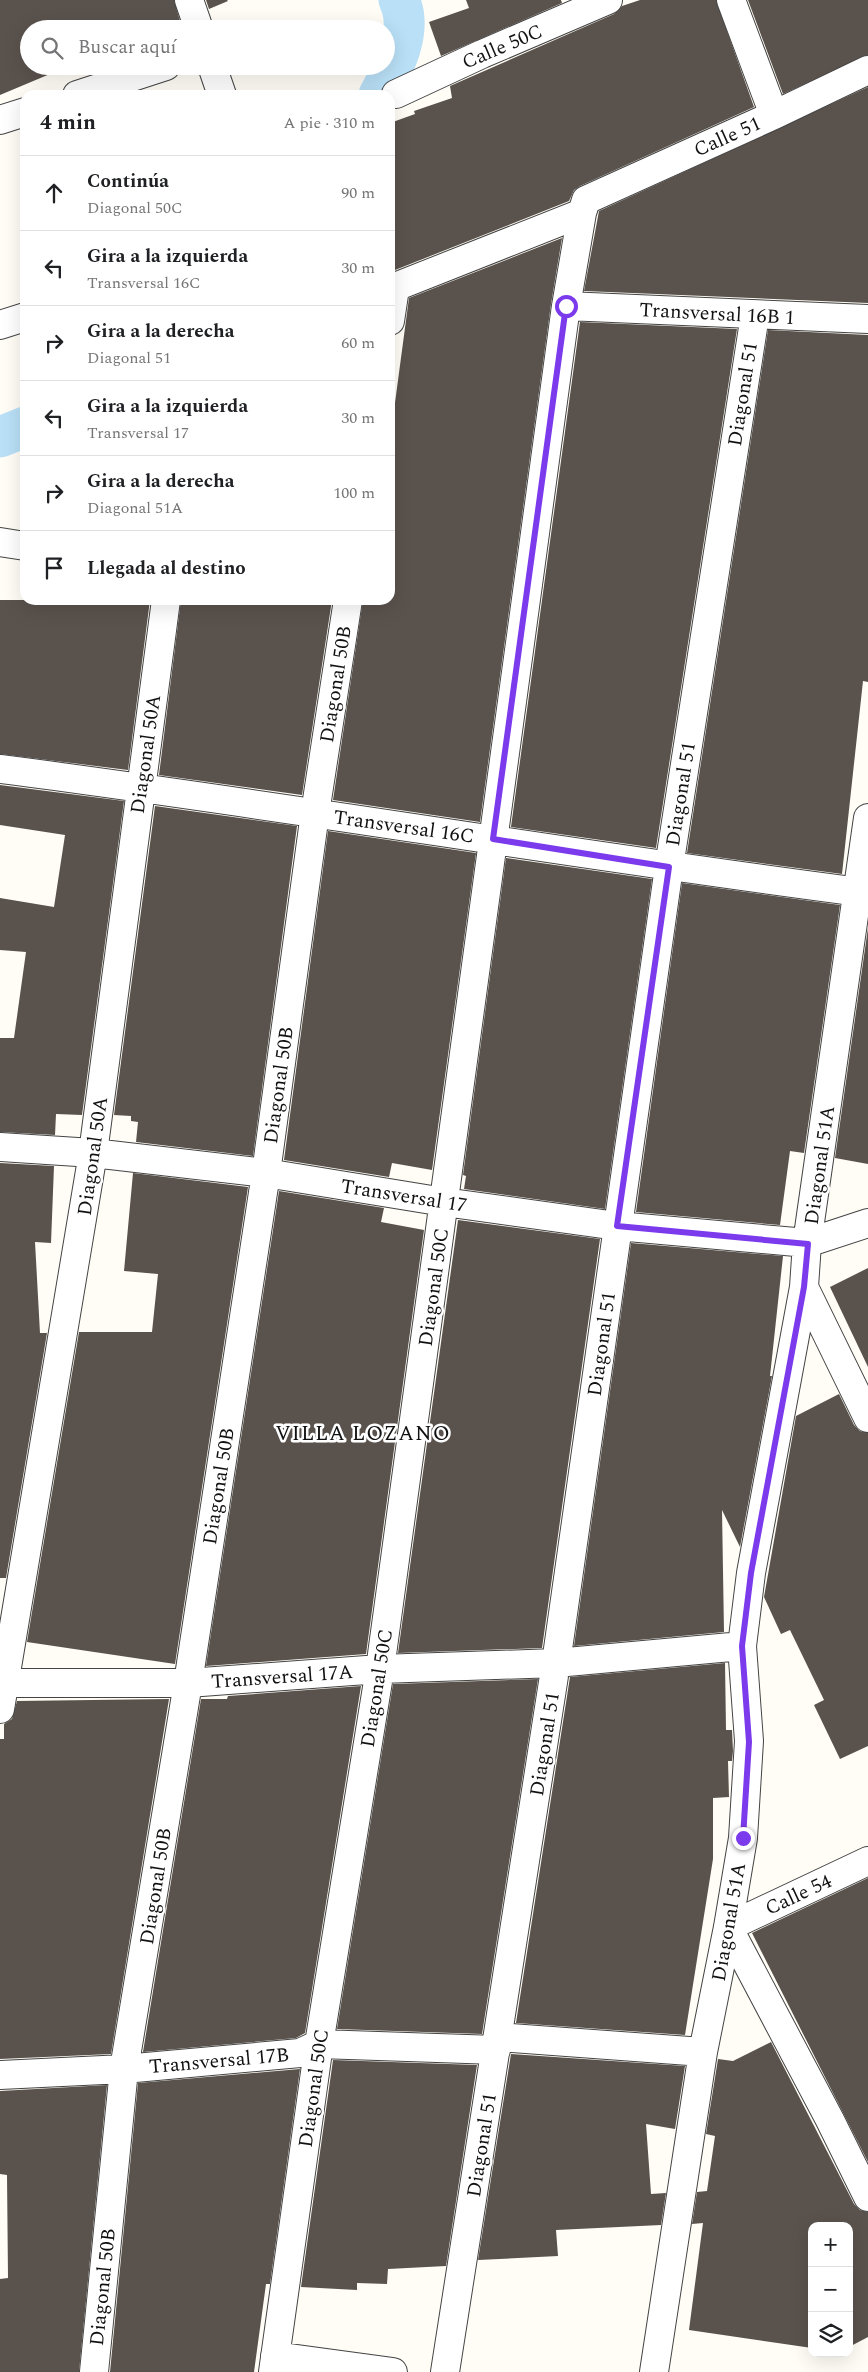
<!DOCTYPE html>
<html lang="es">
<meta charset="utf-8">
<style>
:root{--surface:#fff;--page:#f2f2f2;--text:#202124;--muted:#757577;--line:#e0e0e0}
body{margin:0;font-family:Spectral,serif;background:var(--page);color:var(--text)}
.controls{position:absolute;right:15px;bottom:15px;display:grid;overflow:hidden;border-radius:10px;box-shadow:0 5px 20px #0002}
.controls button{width:45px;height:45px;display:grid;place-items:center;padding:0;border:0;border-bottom:1px solid var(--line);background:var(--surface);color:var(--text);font:25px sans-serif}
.stop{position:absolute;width:15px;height:15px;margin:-11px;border:4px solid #7c3aed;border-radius:50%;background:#fff}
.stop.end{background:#7c3aed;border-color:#fff;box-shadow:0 1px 5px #0008}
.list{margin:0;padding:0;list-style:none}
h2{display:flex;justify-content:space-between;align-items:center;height:65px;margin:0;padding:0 20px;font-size:21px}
h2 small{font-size:16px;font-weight:400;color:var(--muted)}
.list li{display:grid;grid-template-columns:32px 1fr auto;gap:15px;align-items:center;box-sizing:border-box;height:75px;padding:0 20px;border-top:1px solid var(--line)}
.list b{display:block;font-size:19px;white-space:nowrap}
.list p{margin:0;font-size:16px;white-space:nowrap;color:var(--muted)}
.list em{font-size:16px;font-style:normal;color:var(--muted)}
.icon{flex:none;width:28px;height:28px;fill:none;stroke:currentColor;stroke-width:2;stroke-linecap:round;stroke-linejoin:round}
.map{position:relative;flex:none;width:868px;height:2372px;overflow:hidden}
.search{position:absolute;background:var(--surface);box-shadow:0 5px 20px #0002;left:20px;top:20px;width:375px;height:55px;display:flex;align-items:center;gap:12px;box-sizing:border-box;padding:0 18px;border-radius:28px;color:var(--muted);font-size:19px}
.panel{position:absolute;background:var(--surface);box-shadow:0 5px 20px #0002;left:20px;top:90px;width:375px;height:515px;border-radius:15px}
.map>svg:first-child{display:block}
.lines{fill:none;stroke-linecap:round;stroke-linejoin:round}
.canal{stroke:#b9e0f7;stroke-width:41}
.building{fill:#5a524d}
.minor-casing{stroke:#444;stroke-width:30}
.minor{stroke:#fff;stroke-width:28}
.route{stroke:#7c3aed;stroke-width:6}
.labels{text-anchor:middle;stroke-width:5;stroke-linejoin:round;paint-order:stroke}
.street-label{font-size:20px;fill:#111;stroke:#fff}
.neighbourhood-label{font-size:21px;letter-spacing:1px;fill:#111;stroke:#fff}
</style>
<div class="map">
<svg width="868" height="2372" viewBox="0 0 868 2372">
<rect width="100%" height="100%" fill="#fffdf5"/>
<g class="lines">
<path class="canal" d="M379,95C393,69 414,30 399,0
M0,437L25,427"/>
</g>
<path class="building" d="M0,0H174L180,21L160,29H29V66H69L0,95Z
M206,0H227L228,1L209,9Z
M466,0H561L562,3L441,56L429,22L469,8Z
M640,0H716L754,107L580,186L574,190L569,201L390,272V123L415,114L414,111L452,98L450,86L614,14L622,6Z
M748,0H868V55L783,94Z
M868,87V303L584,291L599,211Z
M562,238L551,304L480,822L333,800L363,600H390V440L409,298Z
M580,322L737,329L656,848L511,827Z
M768,330L868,335V682L863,681L842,874L687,853Z
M0,600H150L128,770L0,754Z
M181,600H332L302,795L159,775Z
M0,785L124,801L82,1115L56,1114L55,1135L0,1132V1038H14L26,952L0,950V898L54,907L65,835L0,825Z
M155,806L297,826L253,1156L136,1142L138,1122L131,1121V1116L114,1115Z
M328,831L476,853L432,1170L392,1163L389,1177L284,1160Z
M506,858L652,879L605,1209L464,1189L466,1176L463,1175Z
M682,883L840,905L804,1153L790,1151L780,1225L636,1212Z
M868,928V1164L835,1158Z
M0,1163L54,1166L51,1243L35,1242L40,1333H47L6,1578H0Z
M133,1173L248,1187L175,1664L27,1642L79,1332H152L158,1274L124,1271Z
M279,1191L384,1208L381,1222L424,1230L366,1654L206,1666Z
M458,1220L600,1239L542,1648L398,1653Z
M631,1243L783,1256L770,1376H772L740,1547L722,1510L724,1632L574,1646Z
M868,1268V1367L830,1287Z
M839,1394L854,1425L860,1431L868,1433V1746L840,1759L814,1705L824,1700L790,1630L781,1634L764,1597L796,1416Z
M725,1663L726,1730H732L733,1751L732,1761H728L729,1797L713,1798V1859L685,2035L516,2023L570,1677Z
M538,1679L482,2034L337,2029L393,1684Z
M361,1686L305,2033L296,2038L143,2052L201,1699H227L228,1696Z
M169,1699L111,2054L0,2059V1739H4V1724L12,1719L17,1701Z
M868,1878V2162L752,1933Z
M771,2042L854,2204L860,2210L868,2212V2337L849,2347V2226H812V2348L689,2330L703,2223L692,2224L697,2192L707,2191L715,2136L706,2134L718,2059L733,2061Z
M511,2054L685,2066L675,2129L646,2124L651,2194L666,2193L661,2225L556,2230L558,2256L478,2260Z
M333,2060L477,2065L446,2266L388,2269L387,2284L357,2283V2290L301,2287Z
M300,2069L270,2284H266L254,2372H110L138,2083Z
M107,2085L79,2372H0V2279L8,2278L7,2175L0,2174V2091Z"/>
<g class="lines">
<g class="minor-casing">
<path id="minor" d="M189,0L199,29
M731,0L774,115
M212,66L222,95
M396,94L482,54L608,0
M77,95L166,66
M0,120L25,112
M390,289L582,213
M566,306L868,319
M390,321L395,288
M0,325L25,317
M0,542L25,546
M0,769C290,806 578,856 868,893
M0,1147L93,1153L266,1173L444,1202L617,1226L807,1243L868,1223
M804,1287L868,1418
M0,1683H188L380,1669L556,1663L742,1646
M0,1709L93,1153L166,600
M868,1861L728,1927L830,2120L868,2197
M498,2037L703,2052
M0,2075L124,2069L300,2053L319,2044L496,2050
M275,2356L393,2372
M94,2372L124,2069L188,1683L266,1173L315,813L348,600
M273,2372L319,2044L380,1669L566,306L582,213L586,200L774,115L868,70
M445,2372L556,1663L669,867L755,315
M654,2372L703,2052L728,1927L743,1838L749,1741L742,1646L751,1573L804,1287L807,1243L868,818"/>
</g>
<use href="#minor" class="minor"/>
</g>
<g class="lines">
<path class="route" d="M566,306L493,839L669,867L617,1226L808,1244L804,1287L751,1573L742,1646L749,1742L743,1838"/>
</g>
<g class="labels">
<g class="street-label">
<text transform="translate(502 46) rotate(-23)" y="7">Calle 50C</text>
<text transform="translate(727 136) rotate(-24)" y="7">Calle 51</text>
<text transform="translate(717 313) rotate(3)" y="7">Transversal 16B 1</text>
<text transform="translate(742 394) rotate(-81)" y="7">Diagonal 51</text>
<text transform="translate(335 684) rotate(-81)" y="7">Diagonal 50B</text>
<text transform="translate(145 754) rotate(-82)" y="7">Diagonal 50A</text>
<text transform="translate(680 794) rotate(-81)" y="7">Diagonal 51</text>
<text transform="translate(404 826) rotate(8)" y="7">Transversal 16C</text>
<text transform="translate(278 1085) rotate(-82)" y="7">Diagonal 50B</text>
<text transform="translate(92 1156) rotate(-82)" y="7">Diagonal 50A</text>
<text transform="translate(819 1165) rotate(-82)" y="7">Diagonal 51A</text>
<text transform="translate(404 1195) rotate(9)" y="7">Transversal 17</text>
<text transform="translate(433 1287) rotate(-82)" y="7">Diagonal 50C</text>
<text transform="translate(601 1344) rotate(-82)" y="7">Diagonal 51</text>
<text transform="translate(218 1486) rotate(-81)" y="7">Diagonal 50B</text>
<text transform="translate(282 1676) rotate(-4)" y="7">Transversal 17A</text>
<text transform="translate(376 1688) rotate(-81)" y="7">Diagonal 50C</text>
<text transform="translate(544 1744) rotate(-81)" y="7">Diagonal 51</text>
<text transform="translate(155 1886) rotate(-81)" y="7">Diagonal 50B</text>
<text transform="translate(798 1894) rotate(-25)" y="7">Calle 54</text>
<text transform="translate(728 1922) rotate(-80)" y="7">Diagonal 51A</text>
<text transform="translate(219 2060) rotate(-5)" y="7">Transversal 17B</text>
<text transform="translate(313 2088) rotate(-82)" y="7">Diagonal 50C</text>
<text transform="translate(481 2145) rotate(-81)" y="7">Diagonal 51</text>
<text transform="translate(102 2287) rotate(-84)" y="7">Diagonal 50B</text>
</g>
<g class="neighbourhood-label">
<text x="363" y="1440">VILLA LOZANO</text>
</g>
</g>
</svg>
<div class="controls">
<button>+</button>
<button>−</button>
<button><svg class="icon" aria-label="layers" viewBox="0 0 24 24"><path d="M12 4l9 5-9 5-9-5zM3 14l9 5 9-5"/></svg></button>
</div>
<div class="stop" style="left:566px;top:306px"></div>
<div class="stop end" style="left:743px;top:1838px"></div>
<div class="search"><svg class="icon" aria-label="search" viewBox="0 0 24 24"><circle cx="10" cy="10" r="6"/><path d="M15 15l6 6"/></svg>Buscar aquí</div>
<section class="panel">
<h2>4 min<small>A pie · 310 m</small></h2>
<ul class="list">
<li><svg class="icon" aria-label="ahead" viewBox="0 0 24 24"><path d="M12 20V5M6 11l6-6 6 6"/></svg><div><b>Continúa</b><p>Diagonal 50C</p></div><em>90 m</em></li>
<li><svg class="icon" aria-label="left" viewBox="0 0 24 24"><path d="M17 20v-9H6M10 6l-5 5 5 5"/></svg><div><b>Gira a la izquierda</b><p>Transversal 16C</p></div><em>30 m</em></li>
<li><svg class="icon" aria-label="right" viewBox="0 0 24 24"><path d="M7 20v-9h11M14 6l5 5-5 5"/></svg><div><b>Gira a la derecha</b><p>Diagonal 51</p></div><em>60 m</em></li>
<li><svg class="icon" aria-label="left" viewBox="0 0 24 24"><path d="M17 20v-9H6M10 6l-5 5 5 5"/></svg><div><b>Gira a la izquierda</b><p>Transversal 17</p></div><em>30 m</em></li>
<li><svg class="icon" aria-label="right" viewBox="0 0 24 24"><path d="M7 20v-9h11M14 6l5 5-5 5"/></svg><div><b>Gira a la derecha</b><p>Diagonal 51A</p></div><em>100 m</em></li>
<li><svg class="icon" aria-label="arrive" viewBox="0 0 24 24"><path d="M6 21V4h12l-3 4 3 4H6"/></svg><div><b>Llegada al destino</b></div></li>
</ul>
</section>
</div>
